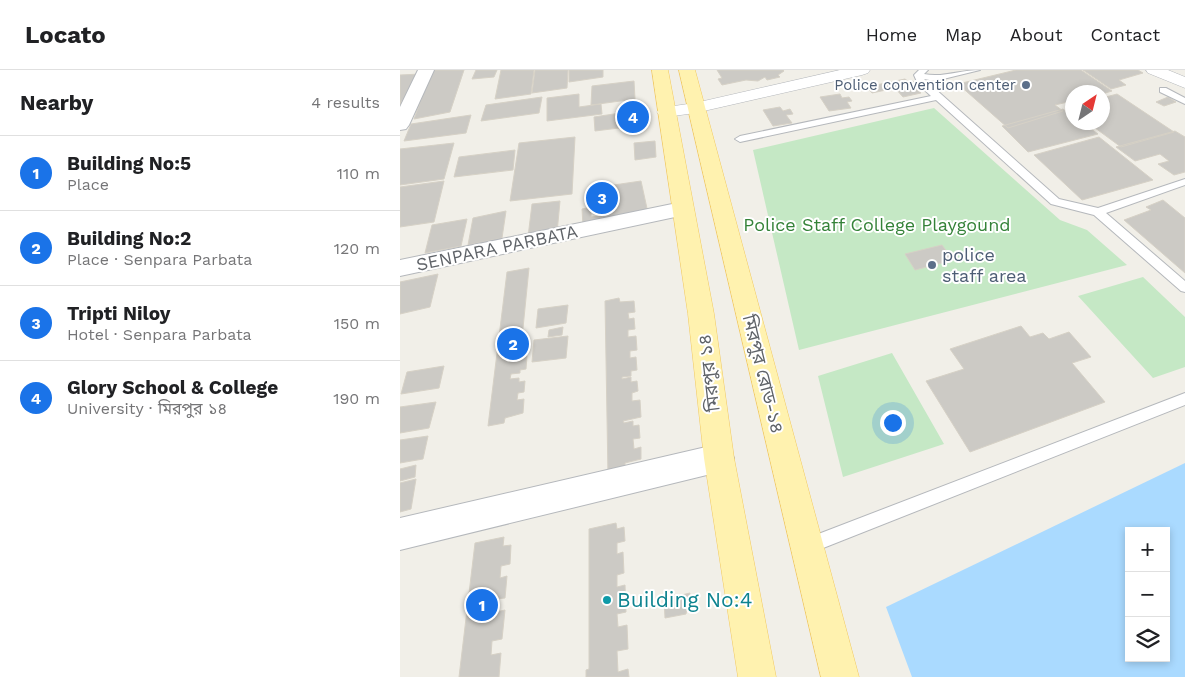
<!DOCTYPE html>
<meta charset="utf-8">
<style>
:root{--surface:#fff;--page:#f2f2f2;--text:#202124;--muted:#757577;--line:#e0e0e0;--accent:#1a73e8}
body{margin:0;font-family:"Work Sans","Noto Sans Bengali",sans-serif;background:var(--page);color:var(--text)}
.controls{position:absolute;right:15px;bottom:15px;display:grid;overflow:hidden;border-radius:0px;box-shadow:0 2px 8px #0003}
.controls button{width:45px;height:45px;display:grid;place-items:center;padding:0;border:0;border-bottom:1px solid var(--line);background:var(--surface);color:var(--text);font:25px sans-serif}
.compass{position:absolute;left:665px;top:15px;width:45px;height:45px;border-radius:50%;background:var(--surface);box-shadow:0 2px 8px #0003;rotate:35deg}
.you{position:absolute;left:492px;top:352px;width:18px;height:18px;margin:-12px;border:4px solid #fff;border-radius:50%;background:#1a73e8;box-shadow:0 0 0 8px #1a73e833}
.badge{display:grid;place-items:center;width:32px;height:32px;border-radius:50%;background:var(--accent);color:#fff;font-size:16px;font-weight:700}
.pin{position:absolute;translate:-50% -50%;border:2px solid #fff;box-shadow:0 1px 5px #0006}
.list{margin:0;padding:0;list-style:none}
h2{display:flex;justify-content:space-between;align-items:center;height:65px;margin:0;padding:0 20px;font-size:21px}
h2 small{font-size:16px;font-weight:400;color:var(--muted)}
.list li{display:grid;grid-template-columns:32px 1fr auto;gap:15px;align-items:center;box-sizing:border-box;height:75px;padding:0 20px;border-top:1px solid var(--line)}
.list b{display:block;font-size:19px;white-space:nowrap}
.list p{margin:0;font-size:16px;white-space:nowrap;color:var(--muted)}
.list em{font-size:16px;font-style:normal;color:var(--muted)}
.icon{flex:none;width:28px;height:28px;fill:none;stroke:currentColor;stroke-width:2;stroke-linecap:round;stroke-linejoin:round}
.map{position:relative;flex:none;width:785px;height:607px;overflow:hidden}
header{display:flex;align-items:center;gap:30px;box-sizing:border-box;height:70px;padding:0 25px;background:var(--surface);border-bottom:1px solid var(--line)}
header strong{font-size:24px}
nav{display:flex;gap:28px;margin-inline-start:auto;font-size:18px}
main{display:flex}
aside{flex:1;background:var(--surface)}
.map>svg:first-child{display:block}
.green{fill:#c5e8c5}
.water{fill:#aadaff;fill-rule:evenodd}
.building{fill:#cccac5;stroke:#d6d1c6}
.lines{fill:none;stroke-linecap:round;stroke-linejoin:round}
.service-casing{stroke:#b5b8bc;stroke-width:2}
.minor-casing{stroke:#b5b8bc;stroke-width:2}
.tertiary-casing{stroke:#b5b8bc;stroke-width:1}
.primary-casing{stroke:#f2c960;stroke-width:1}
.service{fill:#fff;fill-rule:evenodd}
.minor{fill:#fff;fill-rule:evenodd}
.tertiary{fill:#fff;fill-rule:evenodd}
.primary{fill:#fff2af;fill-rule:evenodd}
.service-dot{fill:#5c6f8a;stroke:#fff;stroke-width:2}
.culture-dot{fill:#0f9aa8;stroke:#fff;stroke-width:2}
.labels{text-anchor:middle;stroke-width:4;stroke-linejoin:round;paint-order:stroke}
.far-service-label{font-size:15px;fill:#4e5e75;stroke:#fff;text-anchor:end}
.park-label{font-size:18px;fill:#348238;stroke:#fff}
.street-label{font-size:18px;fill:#5f6368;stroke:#fff}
.service-label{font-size:18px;fill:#4e5e75;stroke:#fff;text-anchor:start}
.near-culture-label{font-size:21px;fill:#0d838f;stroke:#fff;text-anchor:start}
</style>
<header>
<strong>Locato</strong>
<nav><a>Home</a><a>Map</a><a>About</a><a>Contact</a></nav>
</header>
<main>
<aside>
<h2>Nearby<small>4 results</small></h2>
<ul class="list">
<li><span class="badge">1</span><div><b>Building No:5</b><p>Place</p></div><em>110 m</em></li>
<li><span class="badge">2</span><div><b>Building No:2</b><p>Place · Senpara Parbata</p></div><em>120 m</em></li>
<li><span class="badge">3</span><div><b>Tripti Niloy</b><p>Hotel · Senpara Parbata</p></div><em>150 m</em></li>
<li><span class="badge">4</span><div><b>Glory School &amp; College</b><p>University · মিরপুর ১৪</p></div><em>190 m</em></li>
</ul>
</aside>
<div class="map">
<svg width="785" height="607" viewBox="0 0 785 607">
<rect width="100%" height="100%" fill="#f1efe8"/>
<path class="green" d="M534,38L660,150L687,160L727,195L399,280L353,80Z
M743,207L785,247V297L753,308L678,226Z
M492,283L544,374L443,407L418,306Z"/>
<path class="water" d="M785,393V607H512L486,537ZM729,461H766V588H729Z"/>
<path class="building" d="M32,0H64L50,42L14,49Z
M76,0H97L94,7L72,9Z
M101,0H134L131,24L95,29Z
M135,0H168L167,18L132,23Z
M169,0H203V7L169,12Z
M317,0H383L384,1L378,5L380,7L367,10L365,7L358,11L346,10L322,15L318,9L322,8Z
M616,0H681L712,21L702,24L672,22V31L655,35L663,41L608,58L558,14Z
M683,0H738L743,3L719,10L726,15L711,19Z
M21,4L0,34V5Z
M505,9L509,12L513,11L518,16L514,17L521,23L503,27L495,18L472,23L466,17Z
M234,11L235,29L191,35L192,16Z
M179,24V37L201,34L202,44L147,51V28Z
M440,24L442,28L449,27L452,31L447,32L451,38L429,41L420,27Z
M717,24L774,62L721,77L687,52H702V28Z
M142,27L139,43L81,51L86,35Z
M768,27L776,32L764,36L756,32Z
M380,37L383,41L390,39L393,44L386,45L392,53L373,56L363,40Z
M663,39L672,46V52H682L698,64L628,82L602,56Z
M240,40L243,55L195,61L194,47Z
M71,45L66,63L4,71L11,54Z
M775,61L785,67V102L774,105L758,94L769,91L760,84L735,91L716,77Z
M175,67L172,124L110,131L119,73Z
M699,67L753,110L682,130L634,85Z
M255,71L256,87L235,90L234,73Z
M54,73L44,109L0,115V79Z
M115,80L113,100L54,107L59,87Z
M44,111L34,152L0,157V117Z
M241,111L248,143L203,150L200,117Z
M763,130L785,148V203L724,150L751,140L746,137Z
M160,131L157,163L128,167L132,134Z
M191,137V147L202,146L203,153L183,156L182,139Z
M106,141L102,168L68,175L73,148Z
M67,149L61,176L25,183L32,155Z
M542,175L553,190L515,200L505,184Z
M129,198L122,268L129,267L128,279L120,281L119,288L127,286L126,299L120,300V303L111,304L110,309L119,308V312L125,311L124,322L118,323L117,330L124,329L123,343L105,348L104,353L88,356L107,202Z
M38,204L30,237L0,244V212Z
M219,228L220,232L234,231L235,242L228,243L229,249L234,248L235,259L228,260V267L236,266L237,280L230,281V288L236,287L237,300L231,301V306L222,307V309L231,307V312L237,311L238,321L232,323V331L240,330L241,347L223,351L224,353L233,351V356L239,355L240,368L233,369L234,379L241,377V389L225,393V403L208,406L205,231Z
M168,235L166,253L136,258L138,239Z
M621,256L630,267L643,263L649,269L669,262L691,287L672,293L705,332L570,382L526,311L564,299L550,279Z
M163,257L162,265L148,267L149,260Z
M168,266L166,288L132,292L134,270Z
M44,296L39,318L1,324L7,302Z
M36,332L29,358L0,363V337Z
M28,366L23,389L0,393V370Z
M16,395L15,407L0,411V399Z
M16,409L11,439L0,442V413Z
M216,453L217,459L224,457L225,471L217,473V484L223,482L224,503L217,505V517L225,515L226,542L217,544L218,557L227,555L228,579L217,581L218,602L228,599L229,607H186V600L189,599V459Z
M104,467L103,476L111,475L110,494L101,496L100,508L107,506L105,528L97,529L96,542L105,540L102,569L92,571L91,585L101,583L99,607H59L75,473Z
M290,523L286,544L265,548L264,529Z"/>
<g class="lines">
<g class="service-casing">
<path id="service" d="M519,0H528L524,4C542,8 561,0 580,0L535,11L524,9L659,129L698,138L785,109V115L706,143L785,211V222L781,221L694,145L651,134L536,30L340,72L335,69L340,66L531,26L518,14L514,5Z
M760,18H766L785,28V34L760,22Z
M785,323V335L408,484L402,482L400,476L402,470L408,468Z"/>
</g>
<g class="minor-casing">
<path id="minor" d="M18,0H34L9,55L6,59L0,60V37Z
M282,132L289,134L292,139L289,144L0,206V190Z
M319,374L329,378L334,388L329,398L319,402L0,480V448Z"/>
</g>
<g class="tertiary-casing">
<path id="tertiary" d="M440,0H470L468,3L462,5L295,43L266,47L260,46L257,42L260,38L295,33Z
M746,0H768L785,7V18L748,3Z"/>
</g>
<g class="primary-casing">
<path id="primary" d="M252,0H268L314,244L334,388L376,607H338L304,388L288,244Z
M279,0H295L459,607H421Z"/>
</g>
<use href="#service" class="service"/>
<use href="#minor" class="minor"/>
<use href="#tertiary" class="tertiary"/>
<use href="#primary" class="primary"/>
</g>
<g class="service-dot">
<circle cx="626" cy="15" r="5"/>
<circle cx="532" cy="195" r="5"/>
</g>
<circle class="culture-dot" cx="207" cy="530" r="5"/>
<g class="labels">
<g class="far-service-label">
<text x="616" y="20">Police convention center</text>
</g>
<g class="park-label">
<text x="477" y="161">Police Staff College Playgound</text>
</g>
<g class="street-label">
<text transform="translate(97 178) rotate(-12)" y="6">SENPARA PARBATA</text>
<text transform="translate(309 303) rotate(-97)" y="6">মিরপুর ১৪</text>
<text transform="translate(363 304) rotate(76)" y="6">মিরপুর রোড-১৪</text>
</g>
<g class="service-label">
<text x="542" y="191">police<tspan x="542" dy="21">staff area</tspan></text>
</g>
<g class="near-culture-label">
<text x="217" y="537">Building No:4</text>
</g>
</g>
</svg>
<div class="controls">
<button>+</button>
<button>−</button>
<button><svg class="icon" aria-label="layers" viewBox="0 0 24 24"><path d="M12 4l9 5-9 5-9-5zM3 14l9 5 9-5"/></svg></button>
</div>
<svg class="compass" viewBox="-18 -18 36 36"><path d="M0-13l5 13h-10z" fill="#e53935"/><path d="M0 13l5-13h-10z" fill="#757577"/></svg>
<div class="you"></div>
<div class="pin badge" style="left:82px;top:535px">1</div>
<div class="pin badge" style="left:113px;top:274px">2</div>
<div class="pin badge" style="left:202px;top:128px">3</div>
<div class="pin badge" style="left:233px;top:47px">4</div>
</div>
</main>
